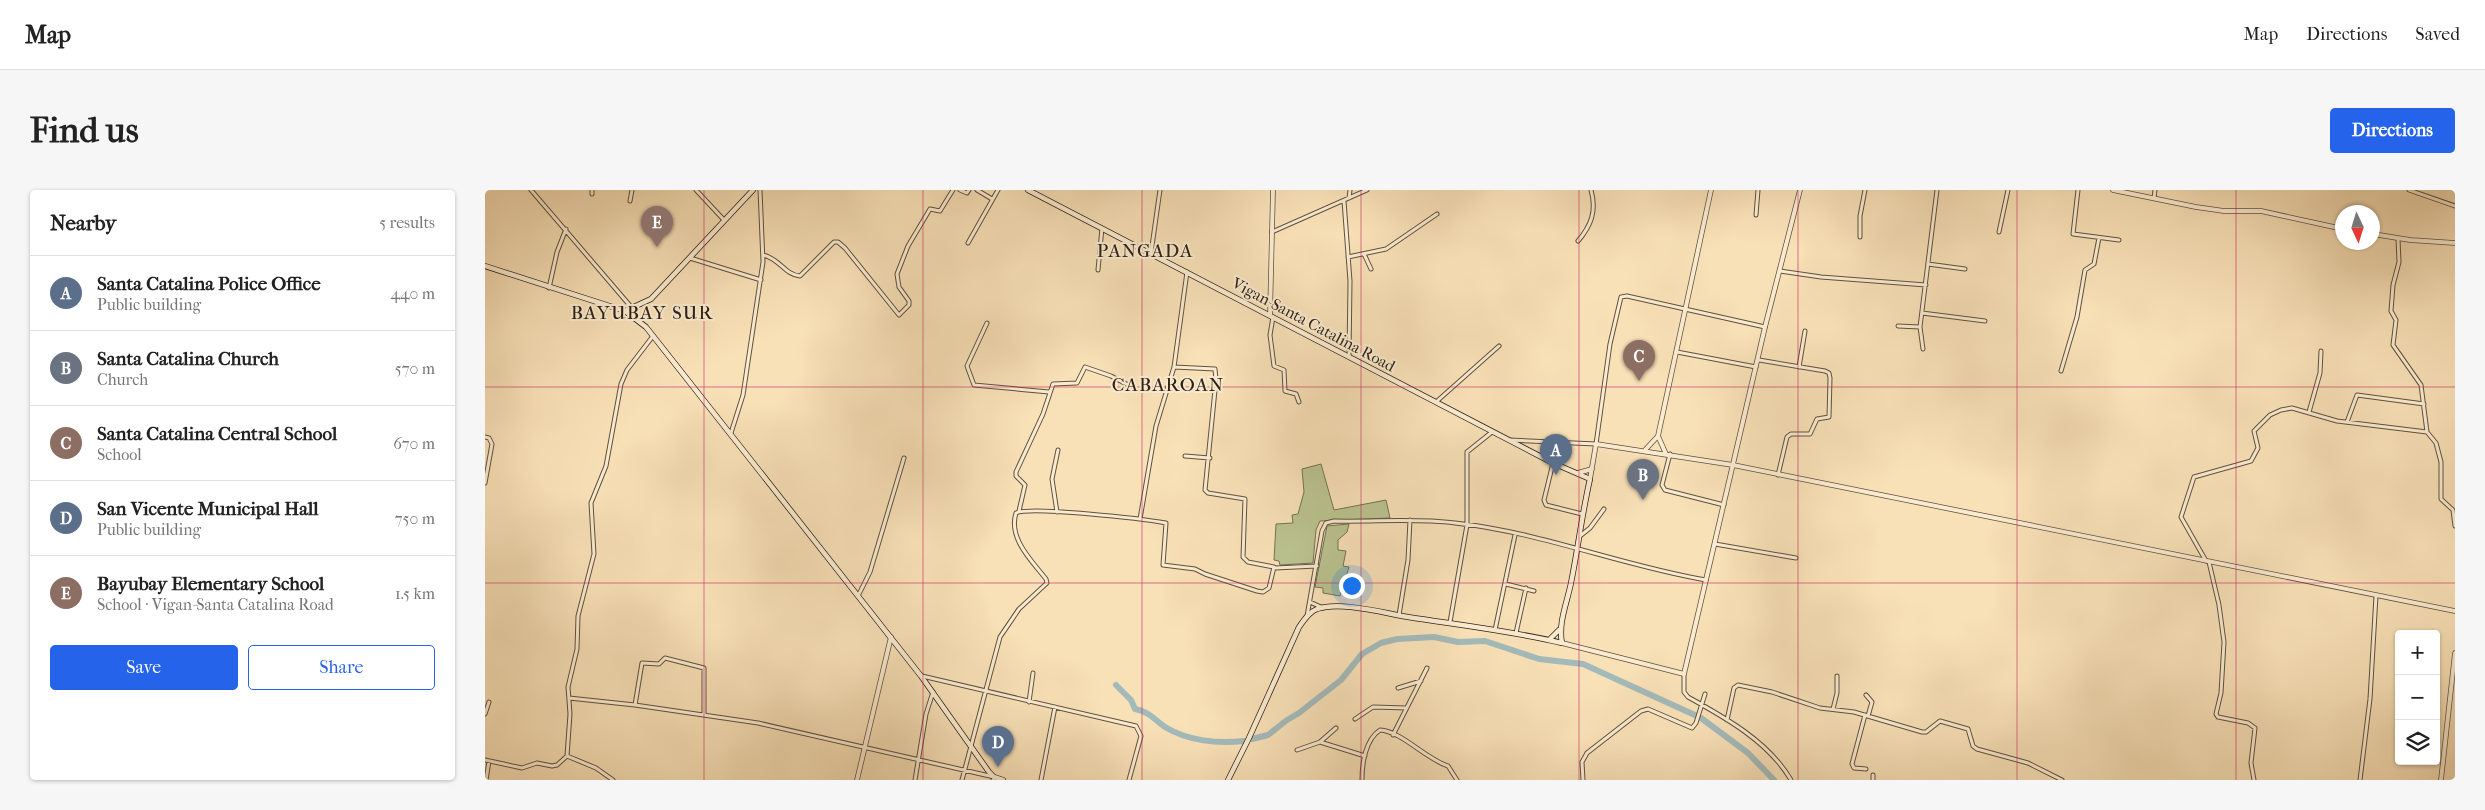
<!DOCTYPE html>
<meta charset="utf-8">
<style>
:root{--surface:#fff;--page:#f6f6f6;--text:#222;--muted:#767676;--line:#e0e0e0;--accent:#2563eb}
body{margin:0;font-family:"IM FELL French Canon",serif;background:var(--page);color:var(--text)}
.controls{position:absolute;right:15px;bottom:15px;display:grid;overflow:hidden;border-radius:5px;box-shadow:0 1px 4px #0004}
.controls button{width:45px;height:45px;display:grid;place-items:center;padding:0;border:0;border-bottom:1px solid var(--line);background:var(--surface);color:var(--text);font:25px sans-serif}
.compass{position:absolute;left:1850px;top:15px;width:45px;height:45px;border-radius:50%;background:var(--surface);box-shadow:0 1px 4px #0004;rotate:176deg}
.you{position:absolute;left:866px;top:395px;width:18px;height:18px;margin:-12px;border:4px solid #fff;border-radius:50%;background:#1a73e8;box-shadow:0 0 0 8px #1a73e833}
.badge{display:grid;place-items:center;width:32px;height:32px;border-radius:50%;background:var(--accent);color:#fff;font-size:16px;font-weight:700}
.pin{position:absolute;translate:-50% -41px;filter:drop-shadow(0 1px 2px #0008)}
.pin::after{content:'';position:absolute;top:26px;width:18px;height:15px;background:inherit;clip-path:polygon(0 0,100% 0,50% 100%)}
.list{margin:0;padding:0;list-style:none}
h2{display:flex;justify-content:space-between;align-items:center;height:65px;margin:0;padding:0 20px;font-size:21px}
h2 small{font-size:16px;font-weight:400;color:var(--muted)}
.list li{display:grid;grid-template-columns:32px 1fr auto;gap:15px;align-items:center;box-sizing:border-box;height:75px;padding:0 20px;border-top:1px solid var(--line)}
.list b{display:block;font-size:19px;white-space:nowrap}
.list p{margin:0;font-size:16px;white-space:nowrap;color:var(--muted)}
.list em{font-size:16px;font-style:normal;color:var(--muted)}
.actions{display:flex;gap:10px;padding:15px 20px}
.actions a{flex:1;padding:11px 0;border:1px solid var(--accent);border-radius:5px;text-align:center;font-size:18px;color:var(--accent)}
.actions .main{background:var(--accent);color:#fff}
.icon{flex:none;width:28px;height:28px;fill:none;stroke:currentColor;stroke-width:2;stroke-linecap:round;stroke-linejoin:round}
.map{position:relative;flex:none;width:1970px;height:590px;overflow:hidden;border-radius:5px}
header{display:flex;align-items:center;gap:30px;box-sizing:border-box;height:70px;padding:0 25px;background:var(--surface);border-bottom:1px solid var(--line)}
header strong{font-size:24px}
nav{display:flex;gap:28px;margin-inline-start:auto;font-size:18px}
.intro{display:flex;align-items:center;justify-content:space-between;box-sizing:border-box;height:120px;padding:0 30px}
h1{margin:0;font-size:35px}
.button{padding:12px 22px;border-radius:5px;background:var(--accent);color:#fff;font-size:18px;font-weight:700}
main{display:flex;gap:30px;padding:0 30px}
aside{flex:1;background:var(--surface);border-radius:5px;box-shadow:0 1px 4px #0004}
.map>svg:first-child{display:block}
.green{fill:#bac390;stroke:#747254}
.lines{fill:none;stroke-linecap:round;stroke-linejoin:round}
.river{stroke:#a3baba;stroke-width:6}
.minor-casing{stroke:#60513f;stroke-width:5}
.tertiary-casing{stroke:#60513f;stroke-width:5.5}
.secondary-casing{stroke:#2e2117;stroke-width:6}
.minor{stroke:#faebd0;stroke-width:3}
.tertiary{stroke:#faebd0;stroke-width:4}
.secondary{stroke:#faebd0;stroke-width:4.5}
.grid{fill:none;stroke:#c2185b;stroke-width:1;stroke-opacity:0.55}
.labels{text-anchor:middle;stroke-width:4;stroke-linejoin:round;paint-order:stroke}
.street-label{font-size:16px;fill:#2e2117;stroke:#faebd0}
.quarter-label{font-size:19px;letter-spacing:1px;fill:#2e2117;stroke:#faebd0}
</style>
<header>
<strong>Map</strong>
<nav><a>Map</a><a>Directions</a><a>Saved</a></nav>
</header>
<div class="intro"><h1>Find us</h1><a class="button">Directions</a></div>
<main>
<aside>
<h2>Nearby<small>5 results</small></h2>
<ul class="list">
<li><span class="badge" style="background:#5c6f8a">A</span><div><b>Santa Catalina Police Office</b><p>Public building</p></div><em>440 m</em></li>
<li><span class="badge" style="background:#6b7280">B</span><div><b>Santa Catalina Church</b><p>Church</p></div><em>570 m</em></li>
<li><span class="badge" style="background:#8d6e63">C</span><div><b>Santa Catalina Central School</b><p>School</p></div><em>670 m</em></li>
<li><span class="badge" style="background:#5c6f8a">D</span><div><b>San Vicente Municipal Hall</b><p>Public building</p></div><em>750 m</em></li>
<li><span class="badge" style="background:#8d6e63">E</span><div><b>Bayubay Elementary School</b><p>School · Vigan-Santa Catalina Road</p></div><em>1.5 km</em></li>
</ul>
<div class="actions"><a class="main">Save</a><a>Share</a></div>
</aside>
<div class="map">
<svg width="1970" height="590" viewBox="0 0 1970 590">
<rect width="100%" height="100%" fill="#f8e0b7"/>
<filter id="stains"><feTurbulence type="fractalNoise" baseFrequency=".004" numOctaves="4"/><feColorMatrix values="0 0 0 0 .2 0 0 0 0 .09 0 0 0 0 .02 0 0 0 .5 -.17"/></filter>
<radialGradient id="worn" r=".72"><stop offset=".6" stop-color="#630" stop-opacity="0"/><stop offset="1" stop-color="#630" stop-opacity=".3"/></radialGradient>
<path class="green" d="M836,274L849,320L901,310L905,328L835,331L831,340L828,373L795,375L794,371L789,370L791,334L808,333L807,325L813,324L819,302L817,279Z
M864,334L862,342L853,350V360L861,361L858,376L864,377L855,406L838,403V398L830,397L842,336Z"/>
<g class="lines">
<path class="river" d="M631,495L646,510L650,519C663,521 670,530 680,537C703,551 733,554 759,551
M1216,528L1263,563L1289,590
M767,549L783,545L802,530L814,523L856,490L877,464L896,453L912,449L949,447L973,452L1000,451L1054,469L1098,474L1212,526"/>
<g class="minor-casing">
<path id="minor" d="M46,0L147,118
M211,0L239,30
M475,0L482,3L484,0
M492,0L507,9
M1593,0L1588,44L1634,50
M1924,0L1970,16
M107,4V0
M864,8L865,0
M1669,8L1670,0
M145,11L147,0
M859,11L865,91L864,167
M1271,25L1273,0
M787,42L882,0
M1514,42L1523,0
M1375,47V26L1380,0
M1913,49L1914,72L1908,95L1906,121L1911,130L1908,155L1936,195L1942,242L1951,253L1956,272V309L1968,320L1970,336
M1093,51C1106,36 1112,21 1106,0
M483,53L513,0
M666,63L675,0
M879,64L886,79
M278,65C294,68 300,85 315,86L349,52H353L360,58L414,125L424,115V111L414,97L412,84L423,56L445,19L455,21L468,0
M863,67L901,59L952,24
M205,68L276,90
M1443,74L1480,79
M613,80L617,38
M1295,81L1336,87L1441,95
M64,98L72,62L81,39
M1437,123L1500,131
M788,127L785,145L789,176L799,180L800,201L811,204L814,212
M502,133L482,176L489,195L564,202
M1413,136L1435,137
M1438,159L1435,137L1452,0
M1192,162L1271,177
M1274,170L1340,181L1344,183L1345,188L1344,227L1332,229L1325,244H1306L1302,247L1293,285
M1314,177L1320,141
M1576,181L1592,127L1600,80L1609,74L1614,48
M951,212L1014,156
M1824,222L1835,183L1836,161
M1862,232L1872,205L1939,214
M246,243L258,205L278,72L275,0
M0,247L4,248L7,254L0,293
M1024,250L1111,254L1125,154L1136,107L1142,106L1280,137
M1185,264L1177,295L1180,300L1239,315
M700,266L725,268
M1068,273L1059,310L1061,315L1097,324
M534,321L540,295L531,286V282L558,224L568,194L592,193L600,177L626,186L649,198
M572,322L567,289L573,260
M655,329L671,236L689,177L702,82
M1095,346L1105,338L1119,319
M1230,354L1311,368
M1721,371L1696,327L1709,287L1766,271L1773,258L1769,241L1785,225L1796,220L1807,218L1852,231L1942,242
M1724,372L1734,415L1739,452L1736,503L1731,524L1733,527L1763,533L1770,538L1766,573L1769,590
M790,378L832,376
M1021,394L1049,401
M373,406L385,382L419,268
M825,412L838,418
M914,425L923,370L925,330
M822,426L837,341L841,333L849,331C890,332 930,328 970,333C1056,342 1137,376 1221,390
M965,432L982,335V262L1007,242
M1010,440L1030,345
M1031,443L1041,398
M1199,484V502L1203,507C1241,528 1284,552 1306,590
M437,486L651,536L656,546L644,590
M913,498L936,491
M1381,505L1387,512L1383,526
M84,508L150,515L273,533L509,587L508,590
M544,512L548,483
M150,515L157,473L174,474L180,468L219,478V524
M1348,519L1352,503V486
M0,524L4,512
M1380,525L1367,574L1369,578L1381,579
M870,529L888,517L922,518
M1242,530L1249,498L1253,495L1287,502L1335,518L1369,522L1437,542H1441L1455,531L1483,539L1488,556L1492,559L1543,573L1577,590
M908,545L942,478
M835,552L880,566
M812,560L835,552L851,538
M82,566L111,578L128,590
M0,570L37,578L52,573L67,576L72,575L82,566L85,524L83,497L92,459L93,426L109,364L106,313L121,276L136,194L142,180L168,146
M1388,585V590
M1,590L4,571
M430,590L441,524L448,502
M477,590L515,447L534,419L562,393L561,389C546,370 523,348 531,323C546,316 659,329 681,333L678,375L710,379L720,384L772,401L778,402L784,398L789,377L763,372L758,367L760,309L723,303L720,300L731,190L730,179L689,177
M556,590L570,517
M877,590C877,574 880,550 895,540C916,541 941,569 963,576L972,590
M1098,590L1097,572L1102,563L1156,521L1163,519L1207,538L1211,533L1220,504
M1875,590L1885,509L1891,406"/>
</g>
<g class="tertiary-casing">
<path id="tertiary" d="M1628,0L1711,17L1739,21H1776L1858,39
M1888,44L1925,50L1970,53
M785,125L788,0
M1173,246L1181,264
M1160,260L1173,246L1226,0
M1093,283L1107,279
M1105,289L1111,254L1248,275L1970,421
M1077,453L1199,484L1280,137L1315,0
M372,590L406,447
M1956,590L1970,463"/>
</g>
<g class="secondary-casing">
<path id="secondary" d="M543,0L1068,273L1105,289C1097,324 1093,358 1086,393C1082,413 1073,433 1077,453C1027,441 974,435 923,427C898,423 856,411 832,419C824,422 819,430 814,437L764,548L743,590
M0,76L140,121L161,137L436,486L504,582L509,587L518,590
M140,121L166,109L268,0
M1064,450L1074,440"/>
</g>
<use href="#minor" class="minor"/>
<use href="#tertiary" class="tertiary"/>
<use href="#secondary" class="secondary"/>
</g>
<path class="grid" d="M219,0V590M438,0V590M657,0V590M876,0V590M1094,0V590M1313,0V590M1532,0V590M1751,0V590M0,197H1970M0,393H1970"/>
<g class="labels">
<g class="street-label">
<text transform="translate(829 134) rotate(28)" y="6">Vigan-Santa Catalina Road</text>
</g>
<g class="quarter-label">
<text x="660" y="67">PANGADA</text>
<text x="157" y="129">BAYUBAY SUR</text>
<text x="683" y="201">CABAROAN</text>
</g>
</g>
<rect width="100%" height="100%" filter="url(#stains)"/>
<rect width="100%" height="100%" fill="url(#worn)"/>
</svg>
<div class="controls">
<button>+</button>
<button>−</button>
<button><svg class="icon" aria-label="layers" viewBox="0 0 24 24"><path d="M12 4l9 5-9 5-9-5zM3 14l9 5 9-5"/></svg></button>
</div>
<svg class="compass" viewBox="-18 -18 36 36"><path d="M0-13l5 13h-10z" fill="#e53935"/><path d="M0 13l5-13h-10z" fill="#767676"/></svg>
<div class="you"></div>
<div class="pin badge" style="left:1071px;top:285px;background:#5c6f8a">A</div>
<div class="pin badge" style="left:1158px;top:310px;background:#6b7280">B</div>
<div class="pin badge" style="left:1154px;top:191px;background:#8d6e63">C</div>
<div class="pin badge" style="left:513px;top:577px;background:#5c6f8a">D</div>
<div class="pin badge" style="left:172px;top:57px;background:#8d6e63">E</div>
</div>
</main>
